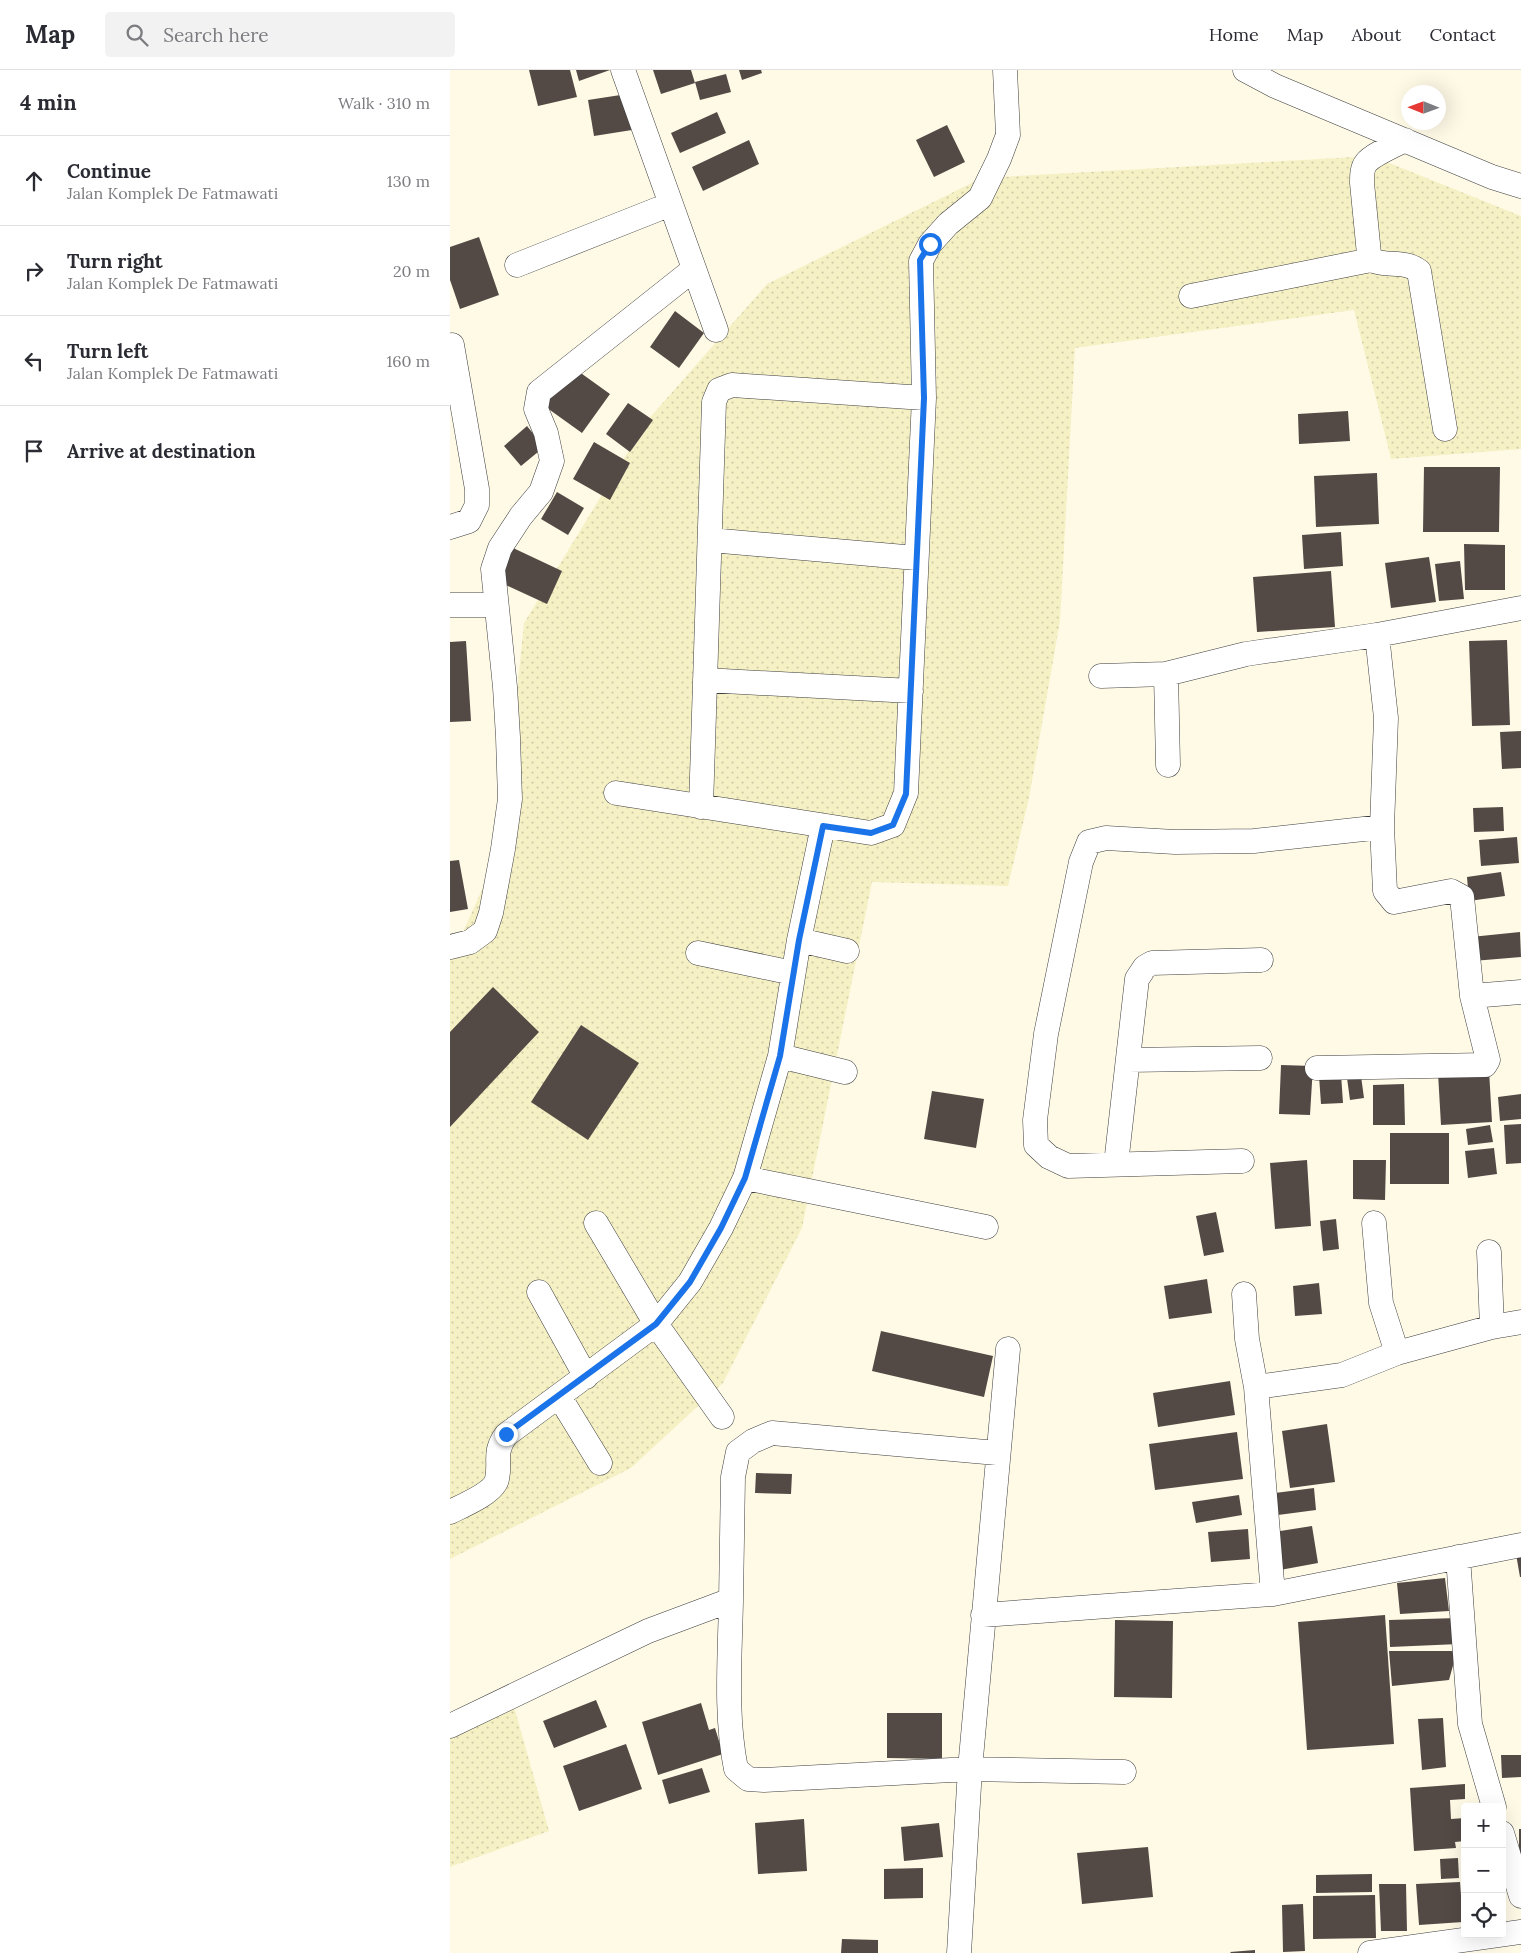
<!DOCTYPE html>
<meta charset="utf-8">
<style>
:root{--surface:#fff;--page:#f2f2f3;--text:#2b2b33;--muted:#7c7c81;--line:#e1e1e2}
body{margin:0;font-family:Lora,serif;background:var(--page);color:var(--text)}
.controls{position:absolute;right:15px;bottom:15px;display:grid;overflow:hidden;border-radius:5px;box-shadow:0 5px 20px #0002}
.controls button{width:45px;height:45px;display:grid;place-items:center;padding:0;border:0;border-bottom:1px solid var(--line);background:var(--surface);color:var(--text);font:25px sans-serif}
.compass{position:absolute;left:951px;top:15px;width:45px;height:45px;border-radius:50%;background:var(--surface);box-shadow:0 5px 20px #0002;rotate:271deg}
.stop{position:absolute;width:15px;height:15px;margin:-11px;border:4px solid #1a73e8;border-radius:50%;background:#fff}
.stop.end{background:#1a73e8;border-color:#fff;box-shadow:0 1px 5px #0008}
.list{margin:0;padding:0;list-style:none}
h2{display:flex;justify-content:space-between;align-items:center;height:65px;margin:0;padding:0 20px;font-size:21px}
h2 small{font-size:16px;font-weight:400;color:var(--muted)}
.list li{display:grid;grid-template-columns:32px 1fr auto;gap:15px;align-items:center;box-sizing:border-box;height:90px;padding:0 20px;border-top:1px solid var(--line)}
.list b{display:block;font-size:19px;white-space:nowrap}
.list p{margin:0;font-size:16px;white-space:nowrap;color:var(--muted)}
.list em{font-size:16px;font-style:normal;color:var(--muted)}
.icon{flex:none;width:28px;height:28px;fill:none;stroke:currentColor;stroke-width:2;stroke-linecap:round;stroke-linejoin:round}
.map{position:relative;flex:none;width:1071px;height:1883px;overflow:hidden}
header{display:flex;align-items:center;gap:30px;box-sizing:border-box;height:70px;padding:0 25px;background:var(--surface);border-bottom:1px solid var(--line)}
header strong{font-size:24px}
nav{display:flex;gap:28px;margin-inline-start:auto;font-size:18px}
.search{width:350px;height:45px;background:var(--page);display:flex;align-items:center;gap:12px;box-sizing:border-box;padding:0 18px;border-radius:5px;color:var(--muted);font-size:19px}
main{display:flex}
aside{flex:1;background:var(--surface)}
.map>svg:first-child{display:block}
.farmland{fill:url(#farmland-dots)}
.building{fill:#534a46}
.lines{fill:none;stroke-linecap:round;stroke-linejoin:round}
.street-casing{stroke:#3d3d3d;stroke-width:25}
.street{stroke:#fff;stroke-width:24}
.route{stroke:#1a73e8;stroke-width:6}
</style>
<header>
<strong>Map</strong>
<div class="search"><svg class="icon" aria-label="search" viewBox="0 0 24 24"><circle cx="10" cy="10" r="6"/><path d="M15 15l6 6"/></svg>Search here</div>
<nav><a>Home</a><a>Map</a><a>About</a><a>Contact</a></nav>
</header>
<main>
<aside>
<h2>4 min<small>Walk · 310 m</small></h2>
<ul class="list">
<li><svg class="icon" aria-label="ahead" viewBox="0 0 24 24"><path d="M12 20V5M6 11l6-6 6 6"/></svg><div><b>Continue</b><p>Jalan Komplek De Fatmawati</p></div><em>130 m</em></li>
<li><svg class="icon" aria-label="right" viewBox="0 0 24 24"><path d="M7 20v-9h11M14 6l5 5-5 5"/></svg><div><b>Turn right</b><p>Jalan Komplek De Fatmawati</p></div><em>20 m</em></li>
<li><svg class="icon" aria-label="left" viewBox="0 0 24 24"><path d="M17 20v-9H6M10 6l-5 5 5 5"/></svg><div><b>Turn left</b><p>Jalan Komplek De Fatmawati</p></div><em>160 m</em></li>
<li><svg class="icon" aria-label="arrive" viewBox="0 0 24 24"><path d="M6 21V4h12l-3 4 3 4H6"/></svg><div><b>Arrive at destination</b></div></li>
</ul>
</aside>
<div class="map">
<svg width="1071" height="1883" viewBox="0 0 1071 1883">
<defs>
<pattern id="farmland-dots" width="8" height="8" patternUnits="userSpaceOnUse" patternTransform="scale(1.25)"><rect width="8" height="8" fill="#f6f1c5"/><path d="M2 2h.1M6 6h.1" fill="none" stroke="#d2cda8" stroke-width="1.8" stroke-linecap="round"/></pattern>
</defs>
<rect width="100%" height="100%" fill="#fffae6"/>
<path class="farmland" d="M922,86L1071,146V379L941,389L904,240L625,278L610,551L579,728L558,816L422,812L352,1158L273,1313L181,1398L0,1489V891L51,777L74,553L196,352L317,214L532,108Z
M60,1622L99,1761L0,1797V1649Z"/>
<path class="building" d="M79,0H120L127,27L88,36Z
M126,0H160L129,11Z
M203,0H241L245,13L211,24Z
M289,0H311L312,3L292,10Z
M276,4L281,22L250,30L245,12Z
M177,24L182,60L144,66L138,30Z
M267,42L276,63L230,83L221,63Z
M497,55L515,92L484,107L466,70Z
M299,70L309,94L253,121L242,97Z
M29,167L49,225L10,239L0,210V177Z
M225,241L254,263L229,298L200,277Z
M121,296L160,324L132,363L93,335Z
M178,333L203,350L180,382L156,364Z
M898,341L900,371L849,374L848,344Z
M77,356L94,377L71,396L54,376Z
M144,372L180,393L160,430L123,409Z
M974,397H1050L1049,462H973Z
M927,403L929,454L866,457L864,406Z
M107,422L134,438L118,465L91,449Z
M891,462L893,496L854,499L852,465Z
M1014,474L1055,475V520H1015Z
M61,477L112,501L97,534L45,510Z
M979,487L986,532L941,538L935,493Z
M1010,491L1014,529L989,531L985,494Z
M881,501L885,557L807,562L803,507Z
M1057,570L1060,655L1022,656L1019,571Z
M16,571L21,651L0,652V572Z
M1071,661V698L1052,699L1050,662Z
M1053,737L1054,761L1024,762L1023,738Z
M1067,767L1069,793L1031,796L1029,770Z
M9,790L18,839L0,842V791Z
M1051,802L1055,826L1019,831L1017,807Z
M1070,862L1071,887L1023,891L1021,867Z
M43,917L89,962L0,1057V962Z
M131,955L189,993L138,1070L81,1032Z
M831,995L863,996L860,1045L829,1044Z
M1039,1000L1042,1052L991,1055L988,1003Z
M891,1004L893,1033L871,1034L869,1006Z
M911,1006L914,1028L900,1030L897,1008Z
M954,1014L955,1055H923V1015Z
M482,1021L534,1029L526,1078L474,1069Z
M1071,1024V1049L1050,1051L1048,1027Z
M1071,1054V1093L1056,1094L1054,1055Z
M1040,1055L1043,1072L1018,1075L1016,1059Z
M940,1063H999V1114H940Z
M1044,1078L1047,1104L1018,1108L1015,1081Z
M857,1090L861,1156L825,1159L820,1093Z
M903,1090H936L935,1130L903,1129Z
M766,1142L774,1182L754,1186L746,1146Z
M886,1149L889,1179L873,1181L870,1151Z
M757,1209L762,1243L719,1249L714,1216Z
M869,1213L872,1244L845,1246L843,1216Z
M431,1261L543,1286L534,1327L422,1301Z
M780,1311L785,1345L708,1357L703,1323Z
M877,1354L885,1412L840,1418L832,1361Z
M787,1362L793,1409L705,1420L699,1374Z
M306,1403L342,1404L341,1424L305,1423Z
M864,1418L866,1440L828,1445L825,1423Z
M789,1425L792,1445L746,1453L742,1432Z
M862,1456L868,1493L830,1500L824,1462Z
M798,1459L800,1489L761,1492L758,1462Z
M1071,1483V1507H1070L1066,1484Z
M995,1508L999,1541L950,1544L947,1513Z
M935,1545L944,1674L857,1680L848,1552Z
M1008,1548L1009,1574L940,1577L939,1550Z
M665,1550L723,1551L722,1628L664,1627Z
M939,1581H1007L999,1610L942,1616Z
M146,1630L157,1657L104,1678L93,1651Z
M251,1633L259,1660L265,1658L273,1684L208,1705L192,1652Z
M437,1643H492V1689L437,1688Z
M993,1648L996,1697L972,1700L968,1649Z
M176,1674L192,1719L129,1741L113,1696Z
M1051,1685H1071V1707L1052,1708Z
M252,1698L260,1722L219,1734L212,1710Z
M1015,1714V1729L1000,1730L1001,1749L1015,1748V1771L1005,1772L1006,1778L964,1781L960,1718Z
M354,1749L357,1801L308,1804L305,1753Z
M489,1753L493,1787L454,1791L451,1757Z
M1069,1759H1071V1787H1069Z
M698,1777L703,1827L632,1834L627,1783Z
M1008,1788L1009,1808L991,1809L990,1789Z
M473,1798V1828L434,1829V1799Z
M922,1804V1822L866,1823V1805Z
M1010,1812L1013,1852L969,1855L966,1814Z
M929,1814H956L957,1861H931Z
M925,1825L926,1868L863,1869V1826Z
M853,1834L855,1881L833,1882L832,1835Z
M392,1869L428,1870V1883H391Z
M805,1880V1883H781L780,1882Z"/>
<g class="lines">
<g class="street-casing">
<path id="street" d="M173,0L266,260
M795,0L825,16L1042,107L1071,116
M955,70C945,75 922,85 916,93C912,98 912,106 912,113L919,184L921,190C937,197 955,190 969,201L995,359
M67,195L221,134
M741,226L921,190
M0,457L19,451L27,435V419L2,275
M260,470L466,488
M0,535H46
M927,565L936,648L932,757L935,821L944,832L1001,821L1012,827L1022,926
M716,604L718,695
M651,606L716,604L796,584L927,565L1071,538
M255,610L461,621
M166,723L421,763L443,755L456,723L474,328L471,191L480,174L498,154L530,128L549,89L558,65L555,0
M251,737L264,332L269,320L282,315L474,328
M349,870L397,881
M0,877L20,872L35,861L41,843L53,779L60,729L58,667L55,617L43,499L50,478L71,446L91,422L102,391L96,363L86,339L89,322L244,199
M248,883L343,903
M330,986L395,1002
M678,990L810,988
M867,998L1035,995L1038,990L1022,926L1071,922
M792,1091L618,1096L599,1087L586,1075L585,1050L596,964L631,792L639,772L656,768L725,772L804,771L932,757
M666,1094L687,909L695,897L702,893L811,890
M295,1108L536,1157
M146,1153L206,1254L272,1347
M924,1153L931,1233L947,1283
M1039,1182L1042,1257
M89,1222L136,1307
M794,1224L797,1269L806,1317L823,1524
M806,1317L892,1305L947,1283L1042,1257L1071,1252
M109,1326L150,1393
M0,1442C12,1436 44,1423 47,1409C51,1391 43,1383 56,1365L206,1254L240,1212L271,1158L295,1108L330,986L349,870L373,756
M1008,1487L1020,1654L1044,1737
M281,1530L283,1407L288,1382L303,1371L322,1363L547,1383
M533,1545L823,1524L1071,1475
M0,1656L198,1561L281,1530C280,1586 275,1645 286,1699L298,1709L314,1710L520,1699L674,1702
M1052,1763L1071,1826
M509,1883L520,1699L558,1279
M920,1883L1071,1862"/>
</g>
<use href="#street" class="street"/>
</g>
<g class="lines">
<path class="route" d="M56,1364L206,1254L240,1212L271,1158L295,1108L330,986L349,870L373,756L421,763L443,755L456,724L474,328L470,190L480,174"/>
</g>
</svg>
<div class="controls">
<button>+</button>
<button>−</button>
<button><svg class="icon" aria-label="locate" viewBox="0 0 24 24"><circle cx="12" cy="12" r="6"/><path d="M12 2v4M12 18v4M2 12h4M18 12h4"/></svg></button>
</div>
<svg class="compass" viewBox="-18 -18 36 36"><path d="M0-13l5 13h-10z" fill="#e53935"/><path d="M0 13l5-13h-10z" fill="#7c7c81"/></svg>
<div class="stop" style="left:480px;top:174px"></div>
<div class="stop end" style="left:56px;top:1364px"></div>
</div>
</main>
